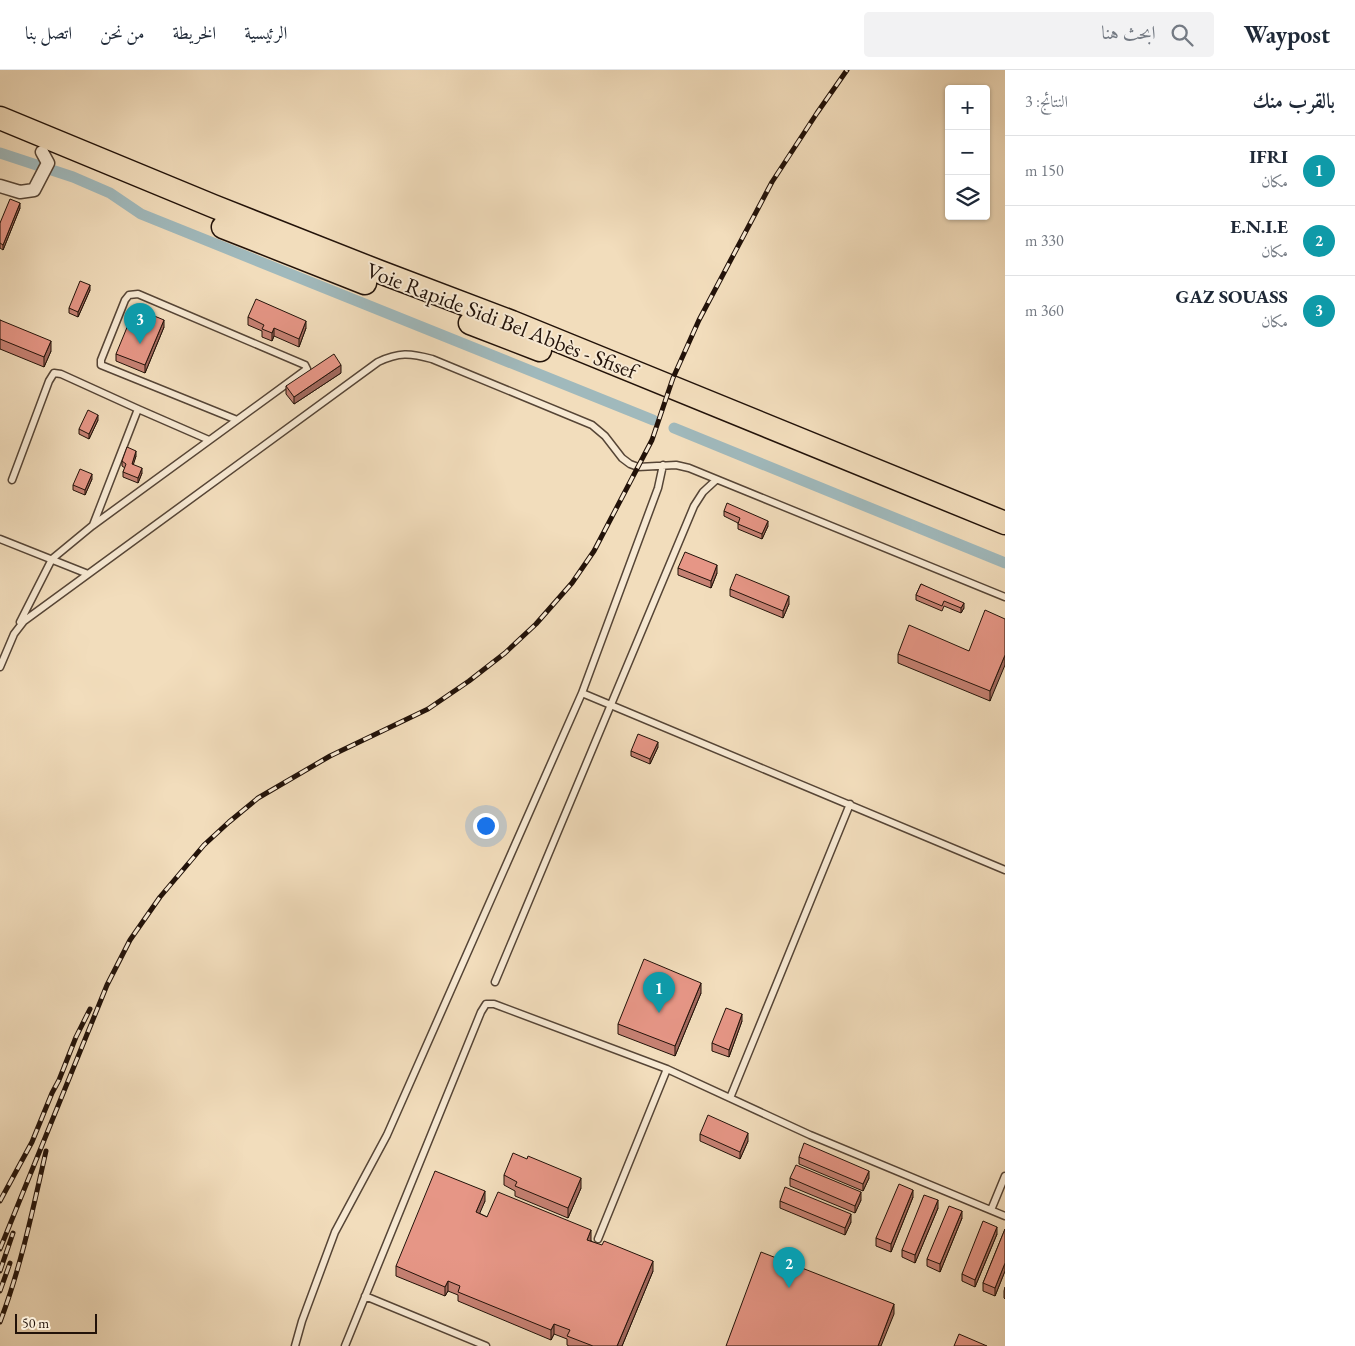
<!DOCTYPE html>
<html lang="ar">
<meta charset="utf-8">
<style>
:root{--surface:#fff;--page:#f2f2f3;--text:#1f2937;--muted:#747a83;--line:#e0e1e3;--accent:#8f2418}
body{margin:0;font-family:"EB Garamond",Amiri,serif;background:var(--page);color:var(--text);direction:rtl}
.controls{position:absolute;right:15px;top:15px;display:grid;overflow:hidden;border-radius:5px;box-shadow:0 1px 4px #0004}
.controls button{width:45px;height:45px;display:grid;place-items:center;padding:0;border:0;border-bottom:1px solid var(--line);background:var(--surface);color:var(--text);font:25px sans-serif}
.scale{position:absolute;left:15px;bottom:12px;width:82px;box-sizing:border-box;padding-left:5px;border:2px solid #221209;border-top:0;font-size:14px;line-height:18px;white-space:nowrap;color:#221209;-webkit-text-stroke:4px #f7e9d3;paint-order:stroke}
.you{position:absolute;left:485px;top:755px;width:18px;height:18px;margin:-12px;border:4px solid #fff;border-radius:50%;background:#1a73e8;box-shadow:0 0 0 8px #1a73e833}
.badge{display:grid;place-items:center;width:32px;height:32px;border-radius:50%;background:var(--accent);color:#fff;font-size:16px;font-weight:700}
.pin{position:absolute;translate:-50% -41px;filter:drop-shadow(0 1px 2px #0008)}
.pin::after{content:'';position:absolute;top:26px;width:18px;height:15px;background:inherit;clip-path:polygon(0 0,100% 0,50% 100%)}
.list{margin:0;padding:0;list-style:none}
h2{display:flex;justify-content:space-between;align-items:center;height:65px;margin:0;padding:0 20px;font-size:21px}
h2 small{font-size:16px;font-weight:400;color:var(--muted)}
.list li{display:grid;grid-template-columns:32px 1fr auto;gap:15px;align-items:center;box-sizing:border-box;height:70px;padding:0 20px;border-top:1px solid var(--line)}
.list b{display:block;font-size:19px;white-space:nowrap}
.list p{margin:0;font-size:16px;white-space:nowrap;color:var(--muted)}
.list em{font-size:16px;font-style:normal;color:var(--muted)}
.icon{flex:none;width:28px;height:28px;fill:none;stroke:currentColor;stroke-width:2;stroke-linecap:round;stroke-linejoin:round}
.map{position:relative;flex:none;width:1005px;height:1276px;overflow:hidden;direction:ltr}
header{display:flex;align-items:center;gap:30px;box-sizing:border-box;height:70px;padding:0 25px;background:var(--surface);border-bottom:1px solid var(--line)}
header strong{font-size:24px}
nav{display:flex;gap:28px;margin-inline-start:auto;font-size:18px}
.search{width:350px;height:45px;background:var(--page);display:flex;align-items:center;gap:12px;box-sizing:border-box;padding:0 18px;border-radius:5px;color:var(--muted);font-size:19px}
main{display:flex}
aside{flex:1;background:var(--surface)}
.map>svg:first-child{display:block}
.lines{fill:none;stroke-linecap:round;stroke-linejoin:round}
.canal{stroke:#a0b9bc;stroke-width:11}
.lane-casing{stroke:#564536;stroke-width:9}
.street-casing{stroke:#564536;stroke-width:15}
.highway-casing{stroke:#221209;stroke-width:25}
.lane{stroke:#f7e9d3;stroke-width:6}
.street{stroke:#f7e9d3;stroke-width:12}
.highway{stroke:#f2ddbc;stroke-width:22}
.rail-casing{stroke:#221209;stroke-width:5}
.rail{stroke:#f7e9d3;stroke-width:3;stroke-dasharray:9;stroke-linecap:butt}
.wall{fill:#c68173;stroke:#221209}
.shaded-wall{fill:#a1695e;stroke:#221209}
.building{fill:#e69686;stroke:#221209}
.labels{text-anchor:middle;stroke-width:4;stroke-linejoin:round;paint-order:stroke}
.street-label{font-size:22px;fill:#221209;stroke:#f7e9d3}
</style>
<header>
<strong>Waypost</strong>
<div class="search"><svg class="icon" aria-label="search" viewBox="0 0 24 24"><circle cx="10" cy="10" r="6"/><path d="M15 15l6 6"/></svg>ابحث هنا</div>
<nav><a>الرئيسية</a><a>الخريطة</a><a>من نحن</a><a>اتصل بنا</a></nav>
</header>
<main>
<aside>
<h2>بالقرب منك<small>النتائج: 3</small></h2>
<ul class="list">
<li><span class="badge" style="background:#0f9aa8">1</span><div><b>IFRI</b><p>مكان</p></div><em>150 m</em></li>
<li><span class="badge" style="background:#0f9aa8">2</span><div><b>E.N.I.E</b><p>مكان</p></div><em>330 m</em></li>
<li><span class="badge" style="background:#0f9aa8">3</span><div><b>GAZ SOUASS</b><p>مكان</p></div><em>360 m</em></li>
</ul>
</aside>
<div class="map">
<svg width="1005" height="1276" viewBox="0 0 1005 1276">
<rect width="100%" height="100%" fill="#f2ddbc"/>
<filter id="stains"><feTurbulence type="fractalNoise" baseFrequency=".004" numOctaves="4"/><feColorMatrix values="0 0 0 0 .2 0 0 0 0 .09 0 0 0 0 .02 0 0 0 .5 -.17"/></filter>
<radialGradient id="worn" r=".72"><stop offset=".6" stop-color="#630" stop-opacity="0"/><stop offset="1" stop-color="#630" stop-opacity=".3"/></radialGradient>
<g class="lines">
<path class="canal" d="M0,83L73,107L110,123L141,144L653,350
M674,358L1005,493"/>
<g class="lane-casing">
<path id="lane" d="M12,410L49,311L54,303L61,304L138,339L209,370
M93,455L138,339
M0,469L88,504
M20,552L52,489L92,456L307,299L305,295L138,224L129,225L125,230L101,290V295L237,350
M0,597L14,564L24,551L378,292C399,282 410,283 432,289L592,355L605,366L622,388L630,394L638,397L676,395L689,398L1005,527
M582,623L1005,800
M495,912L694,436L703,422L716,410
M730,1028L850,734
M991,1140L1005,1106
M598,1169L667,999
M365,1226L486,1276
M295,1276L302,1251L335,1162L387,1065L582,623L658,418L663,395
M345,1276L481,942L486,934H494L667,999L810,1065L1005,1146"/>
</g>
<g class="street-casing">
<path id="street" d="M0,116L20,122L34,120L48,93L42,82"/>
</g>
<g class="highway-casing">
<path id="highway" d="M0,48L213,136L380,202L512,252L1005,453
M223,157L365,213
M470,253L540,280"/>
</g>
<use href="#lane" class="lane"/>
<use href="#street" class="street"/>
<use href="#highway" class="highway"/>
<g class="rail-casing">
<path id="rail" d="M0,1131L32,1072L52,1023L59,1010L76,967L90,939
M0,1179L107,915L130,870L160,827L204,775L229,752L258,728L330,686L428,639L469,611L505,583L536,554L572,513L594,481L652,370L673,308L699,250L772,112L817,43L847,0
M0,1201L13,1163
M0,1221L10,1193
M0,1252C21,1197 33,1139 46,1081"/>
</g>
<use href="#rail" class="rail"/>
</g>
<path class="wall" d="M20,138L3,180L0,178V153Z
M90,220L78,247L69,243V238Z
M248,247L306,258L299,277L274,266L272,271L262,267V261L248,255Z
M0,250L51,281L44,297L0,279Z
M164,257L145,303L116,291V284Z
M341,303L294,334L286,324V316Z
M98,350L89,369L79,364V359Z
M136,386L133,394L142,403L138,413L123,407V402L125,398L122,396V391Z
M92,409L85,425L73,420V415Z
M724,441L768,456L762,469L738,459V453L724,446Z
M678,498L717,503L711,518L678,505Z
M921,514L964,538L961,543L944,536L942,541L916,530V525Z
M730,519L789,534L783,548L730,526Z
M1005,549L990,631L898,593V584L969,581Z
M658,677L650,694L631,686V681Z
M701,923L675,986L618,964V954Z
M742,951L729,987L712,981V973Z
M700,1064L748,1071L740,1089L700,1071Z
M799,1087L869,1108L863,1121L799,1094Z
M504,1105L581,1118L568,1148L515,1126V1121L504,1115Z
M790,1108L861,1130L855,1143L790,1116Z
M913,1127L891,1182L876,1176V1168Z
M485,1131L479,1143L487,1147L591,1170V1171L653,1201L622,1276H569L567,1275V1269L554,1264L551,1270L458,1231V1225L448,1221L445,1226L396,1206V1196Z
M780,1131L851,1152L845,1165L780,1138Z
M938,1138L915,1193L902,1187V1180Z
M962,1148L940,1202L927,1196V1189Z
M1005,1159V1201L995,1226L983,1221V1213Z
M997,1164L975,1217L962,1211V1204Z
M1005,1217V1229L1004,1228V1221Z"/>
<path class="shaded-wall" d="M20,133V138L3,180V175Z
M90,215V220L78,247V242Z
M164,250V257L145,303V295Z
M306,251V258L299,277V269Z
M274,258V266L272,271V263Z
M51,271V281L44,297V287Z
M341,295V303L294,334V327Z
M98,345V350L89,369V364Z
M136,381V386L132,399V394Z
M142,398V403L138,413V408Z
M92,404V409L85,425V420Z
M768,451V456L762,469V464Z
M717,495V503L711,518V511Z
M789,526V534L783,548V541Z
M964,533V538L961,543V538Z
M1005,585V595L990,631V621Z
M658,672V677L650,694V689Z
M701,913V923L675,986V976Z
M742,944V951L729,987V980Z
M748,1063V1071L740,1089V1082Z
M869,1101V1108L863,1121V1114Z
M581,1108V1118L568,1148V1138Z
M913,1120V1127L891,1182V1174Z
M485,1121V1131L476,1152V1142Z
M861,1122V1130L855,1143V1136Z
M938,1130V1138L915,1193V1185Z
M962,1141V1148L940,1202V1194Z
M851,1144V1152L845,1165V1158Z
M997,1157V1164L975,1217V1210Z
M591,1160V1170L587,1179V1170Z
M653,1191V1201L622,1276H617Z
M1005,1193V1201L995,1226V1218Z
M448,1211V1221L445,1226V1217Z
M894,1234V1244L881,1276H878Z
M554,1254V1264L551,1270V1260Z"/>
<path class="building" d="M10,129L20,133L3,175L0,173V153Z
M80,211L90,215L78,242L69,238Z
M256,229L306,251L299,269L274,258L272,263L262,259L264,255L248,247Z
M135,238L164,250L145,295L116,284Z
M0,250L51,271L44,287L0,269Z
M334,284L341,295L294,327L286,316Z
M88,340L98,345L89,364L79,359Z
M127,377L136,381L132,394L142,398L138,408L123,402L126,394L122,391Z
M80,399L92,404L85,420L73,415Z
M727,433L768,451L762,464L738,454L740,448L724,441Z
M685,482L717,495L711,511L678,498Z
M736,504L789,526L783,541L730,519Z
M921,514L964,533L961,538L944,531L942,536L916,525Z
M985,540L1005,549V585L990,621L898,584L909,555L969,581Z
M638,664L658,672L650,689L631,681Z
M644,889L701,913L675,976L618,954Z
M726,938L742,944L729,980L712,973Z
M708,1045L748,1063L740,1082L700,1064Z
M804,1073L869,1101L863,1114L799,1087Z
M513,1083L527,1089L528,1086L581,1108L568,1138L515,1116L517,1112L504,1105Z
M796,1095L861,1122L855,1136L790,1108Z
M435,1101L485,1121L476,1142L487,1147L498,1122L591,1160L587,1170L602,1175L604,1171L653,1191L617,1276H593L567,1266L570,1260L554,1254L551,1260L458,1222L460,1216L448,1211L445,1217L396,1196Z
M899,1114L913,1120L891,1174L876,1168Z
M785,1117L851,1144L845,1158L780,1131Z
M924,1125L938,1130L915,1185L902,1180Z
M949,1136L962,1141L940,1194L927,1189Z
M983,1151L997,1157L975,1210L962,1204Z
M1005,1159V1193L995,1218L983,1213Z
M761,1182L894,1234L878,1276H726Z
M959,1264L987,1276H954Z"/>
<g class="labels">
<g class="street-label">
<text transform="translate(502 250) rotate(21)" y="8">Voie Rapide Sidi Bel Abbès - Sfisef</text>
</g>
</g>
<rect width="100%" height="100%" filter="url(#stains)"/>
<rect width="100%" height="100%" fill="url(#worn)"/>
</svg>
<div class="controls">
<button>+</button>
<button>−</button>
<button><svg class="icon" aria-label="layers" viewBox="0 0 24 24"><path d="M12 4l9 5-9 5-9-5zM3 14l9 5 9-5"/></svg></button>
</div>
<div class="scale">50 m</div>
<div class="you"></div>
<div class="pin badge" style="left:659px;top:943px;background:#0f9aa8">1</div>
<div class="pin badge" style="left:789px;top:1218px;background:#0f9aa8">2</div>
<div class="pin badge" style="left:140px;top:274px;background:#0f9aa8">3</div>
</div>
</main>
